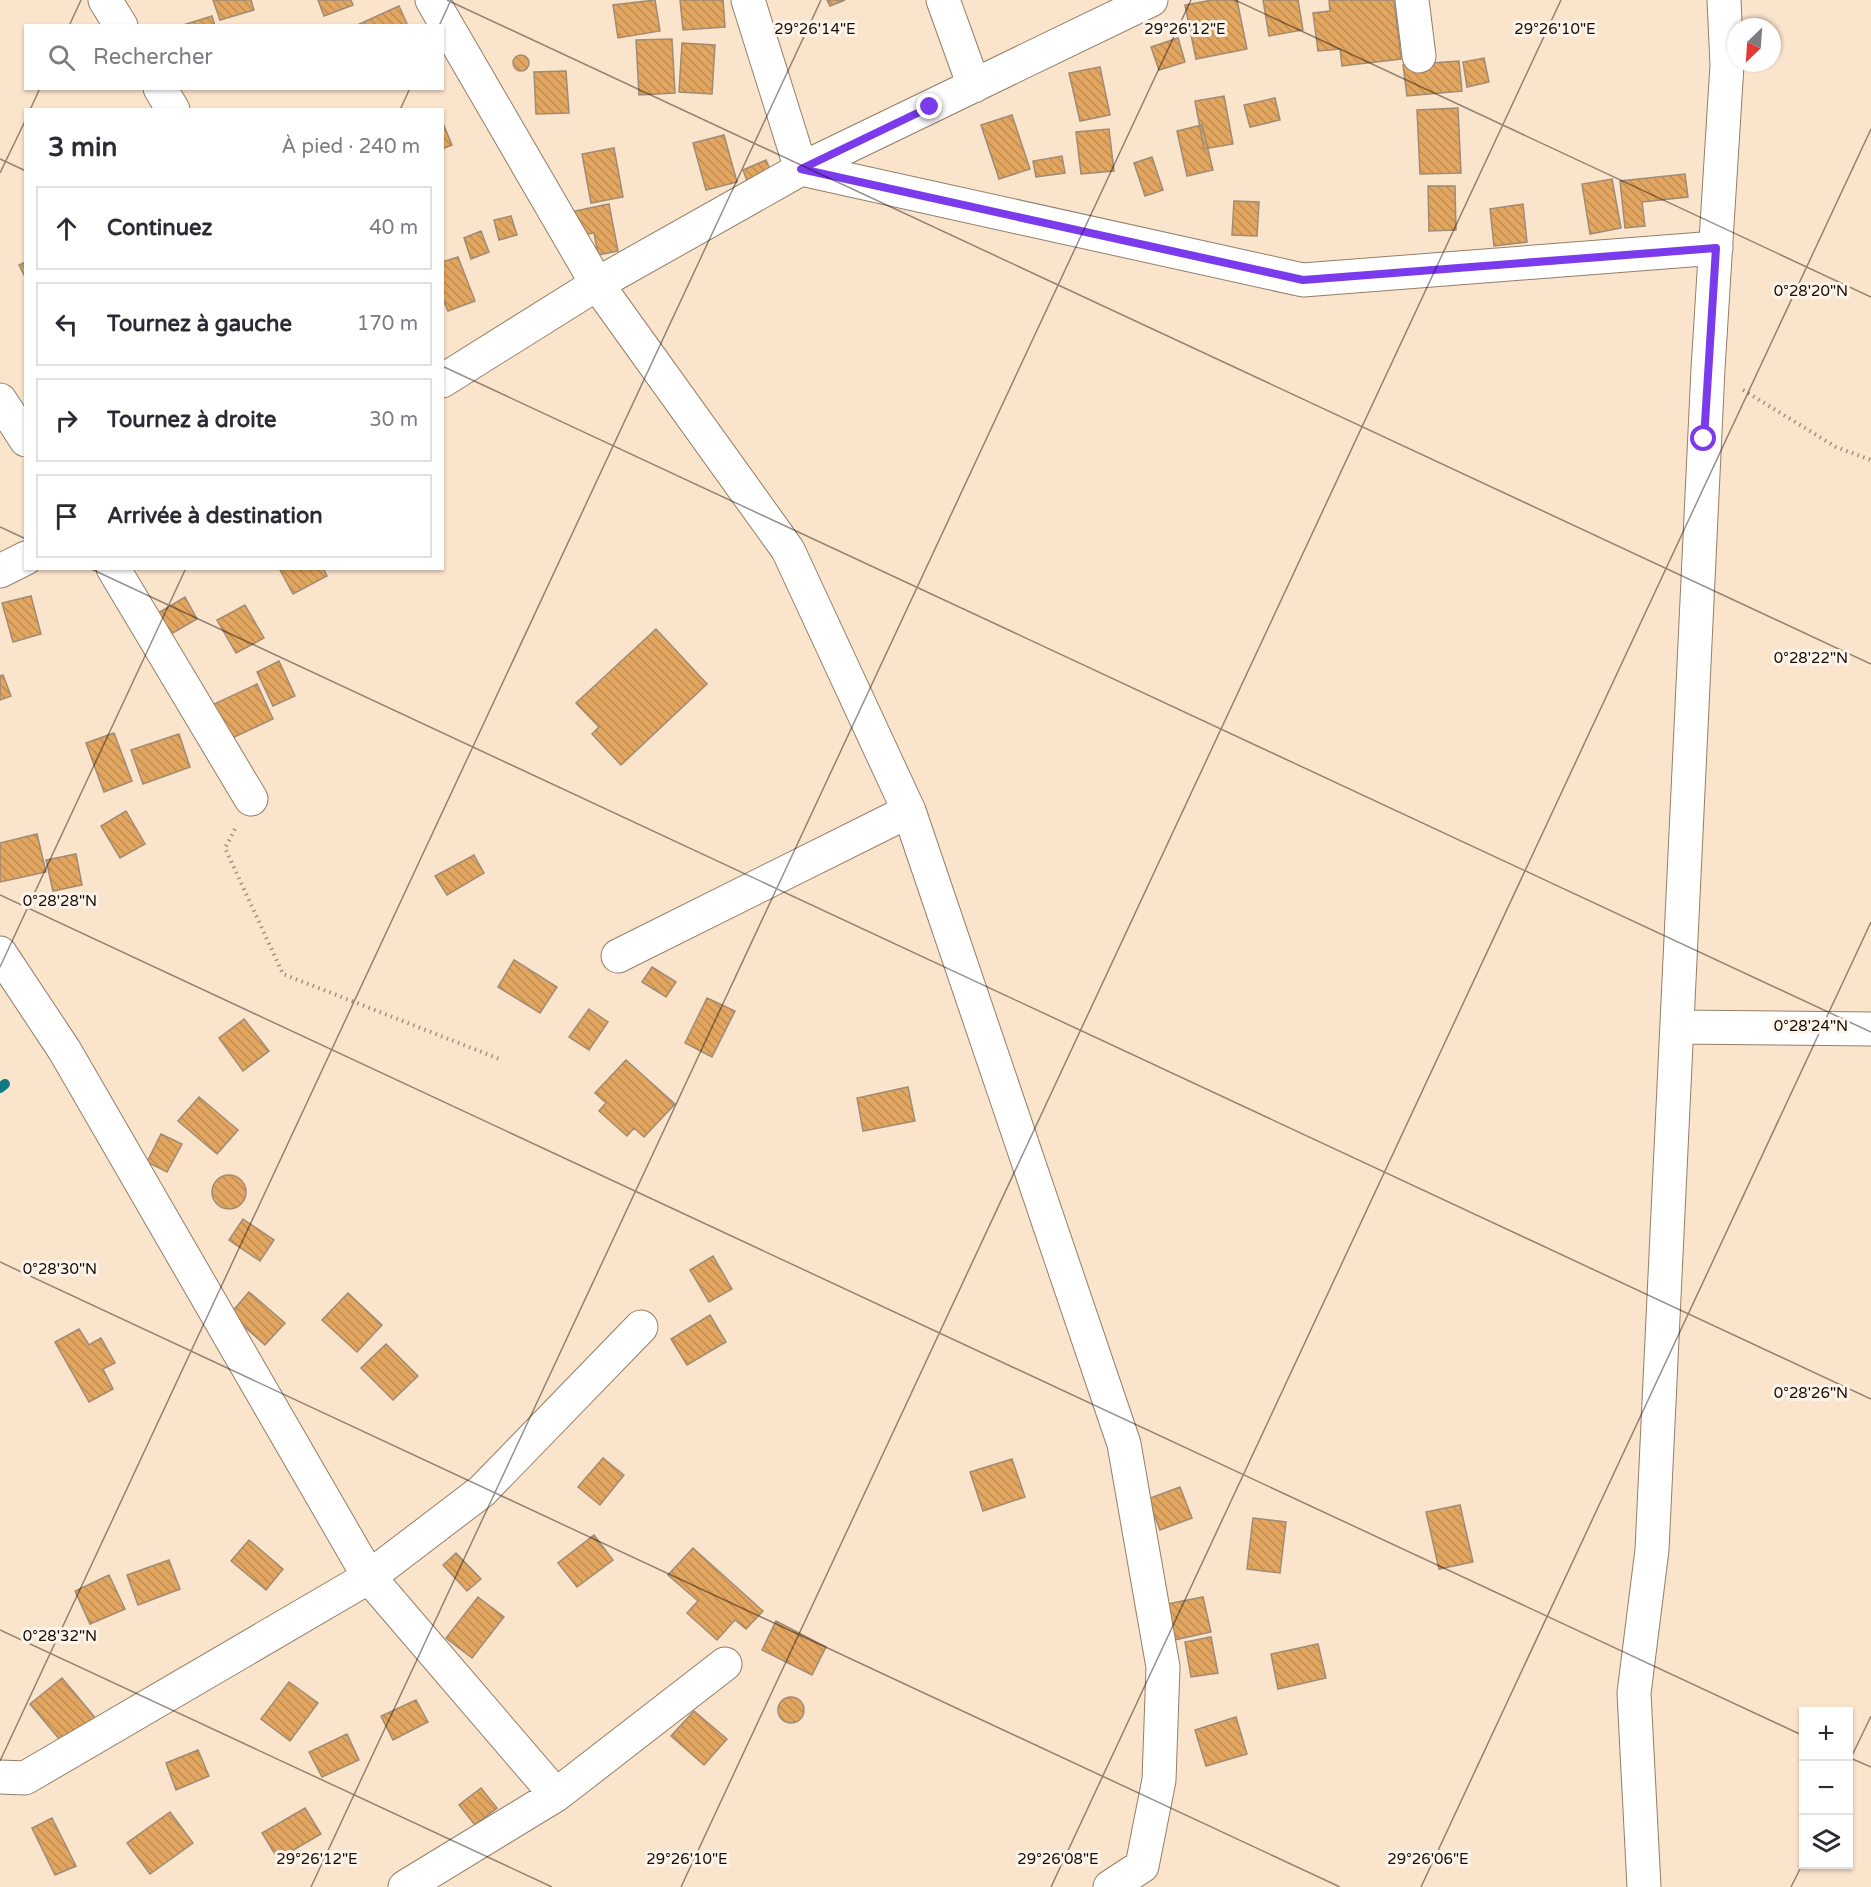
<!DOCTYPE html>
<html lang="fr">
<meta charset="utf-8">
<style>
:root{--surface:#fff;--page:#f7f7f7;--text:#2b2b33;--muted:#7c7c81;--line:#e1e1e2}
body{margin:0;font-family:"Varela Round",sans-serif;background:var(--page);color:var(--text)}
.controls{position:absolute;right:18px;bottom:18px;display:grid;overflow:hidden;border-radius:0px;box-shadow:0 2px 4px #0004}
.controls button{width:54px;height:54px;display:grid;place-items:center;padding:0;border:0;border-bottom:2px solid var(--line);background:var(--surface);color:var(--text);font:30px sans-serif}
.compass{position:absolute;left:1727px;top:18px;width:54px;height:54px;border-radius:50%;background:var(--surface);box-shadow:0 2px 4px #0004;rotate:205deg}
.stop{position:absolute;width:18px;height:18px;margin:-14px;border:4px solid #7c3aed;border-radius:50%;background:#fff}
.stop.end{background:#7c3aed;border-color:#fff;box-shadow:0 2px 6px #0008}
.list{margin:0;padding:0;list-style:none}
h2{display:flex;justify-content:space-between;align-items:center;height:78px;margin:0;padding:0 24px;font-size:26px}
h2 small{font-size:20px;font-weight:400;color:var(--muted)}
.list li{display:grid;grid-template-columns:39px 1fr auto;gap:18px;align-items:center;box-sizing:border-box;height:84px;margin:0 12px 12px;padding:0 12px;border:2px solid var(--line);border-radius:0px}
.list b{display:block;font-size:22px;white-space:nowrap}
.list em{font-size:20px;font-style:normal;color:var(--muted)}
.icon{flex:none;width:33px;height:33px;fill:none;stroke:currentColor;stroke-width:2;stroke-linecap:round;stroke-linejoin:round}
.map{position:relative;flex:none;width:1871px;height:1887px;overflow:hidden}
.search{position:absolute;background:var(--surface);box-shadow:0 2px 4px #0004;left:24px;top:24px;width:420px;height:66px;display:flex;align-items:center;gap:15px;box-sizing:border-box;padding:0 21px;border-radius:0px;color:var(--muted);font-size:22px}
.panel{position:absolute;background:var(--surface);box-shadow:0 2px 4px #0004;left:24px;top:108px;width:420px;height:462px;border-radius:0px}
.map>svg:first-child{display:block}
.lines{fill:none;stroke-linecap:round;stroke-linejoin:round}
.stream{stroke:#127983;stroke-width:10}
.building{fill:url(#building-back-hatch);stroke:#a08b75;stroke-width:1.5}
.minor-casing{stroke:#937f68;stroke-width:35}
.path{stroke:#a2917f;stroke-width:4;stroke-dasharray:1.5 4.5;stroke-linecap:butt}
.minor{stroke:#fff;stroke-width:33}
.route{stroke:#7c3aed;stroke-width:8}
.ticks{fill:none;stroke:#140c05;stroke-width:1.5;stroke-opacity:0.45}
.ticks-label{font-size:15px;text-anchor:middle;fill:#140c05;stroke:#fef4ea;stroke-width:6;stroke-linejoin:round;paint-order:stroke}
</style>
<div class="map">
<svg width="1871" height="1887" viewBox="0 0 1871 1887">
<defs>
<pattern id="building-back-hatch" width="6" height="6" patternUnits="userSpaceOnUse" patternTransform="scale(1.5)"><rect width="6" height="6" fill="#e2a660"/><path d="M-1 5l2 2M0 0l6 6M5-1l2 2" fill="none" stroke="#c18e52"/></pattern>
</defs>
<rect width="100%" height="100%" fill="#fbe4cc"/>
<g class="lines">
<path class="stream" d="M0,1088L5,1084"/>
</g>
<path class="building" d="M213,0H251L254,10L220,20Z
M318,0H351L353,5L324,16Z
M655,0L660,31L618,38L613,5Z
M680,0H723L725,27L683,30Z
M827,0H845L830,6Z
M1212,0H1237L1247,49L1196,59L1185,5Z
M1263,0H1298L1303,30L1269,36Z
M1329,0H1394L1401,59L1342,66L1340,49L1318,51L1313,13L1330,11Z
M399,6L408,26H355Z
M212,16L215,26H180Z
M1178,38L1185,62L1159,70L1151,47Z
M672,39L675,93L639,95L636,40Z
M682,43L715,45L712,94L679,92Z
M513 63a8 8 0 1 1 16 0a8 8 0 1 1-16 0Z
M1484,58L1489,82L1467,87L1463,62Z
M1459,61L1462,91L1407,96L1403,65Z
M1100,67L1110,115L1080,121L1069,73Z
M566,71L569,113L536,114L534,72Z
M1224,96L1233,144L1204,149L1195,101Z
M1275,98L1280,120L1250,127L1244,105Z
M1458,108L1461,173L1420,174L1417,110Z
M1012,115L1030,169L999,179L981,125Z
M442,121L452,145L442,149Z
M1202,125L1213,170L1187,176L1177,131Z
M1109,129L1114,171L1081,174L1076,132Z
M724,135L737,182L706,190L693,143Z
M614,148L623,197L591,203L582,154Z
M1062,156L1065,173L1036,177L1033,161Z
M1152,157L1163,190L1145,196L1134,163Z
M766,160L773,176L749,186L743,170Z
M1685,174L1688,197L1642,202L1645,226L1625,228L1620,181Z
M1612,179L1621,228L1590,234L1582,184Z
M1428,186H1455L1456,230L1429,231Z
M1234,201L1259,202L1257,236L1232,235Z
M609,204L618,251L598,255L594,233L579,235L575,211Z
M1523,204L1527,242L1494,246L1490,209Z
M511,216L517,235L499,240L494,220Z
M481,231L489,252L471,259L464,238Z
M458,257L475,301L448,311L442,297V262Z
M26,262V279L19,265Z
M279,568H323L327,576L293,594Z
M31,596L41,634L13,642L2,603Z
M185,597L197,619L166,637L153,616Z
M245,605L264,638L236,653L217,620Z
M656,629L707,684L621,765L592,734L599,727L576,703Z
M279,661L295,696L273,706L257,672Z
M3,675L11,696L0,700V676Z
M257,684L273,719L228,740L212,705Z
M114,733L132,781L104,792L86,743Z
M179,734L190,767L143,784L131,750Z
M126,811L145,844L120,858L101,826Z
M37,834L46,872L0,882V843Z
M76,854L82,885L53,891L46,860Z
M474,855L484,873L447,895L435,876Z
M514,960L557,987L540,1013L498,987Z
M652,967L676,982L666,997L642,982Z
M707,998L735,1011L712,1057L685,1043Z
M589,1009L608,1022L589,1050L569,1037Z
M244,1019L269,1051L243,1071L219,1038Z
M626,1060L675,1104L644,1137L634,1128L627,1136L599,1111L606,1103L595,1093Z
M908,1087L915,1121L863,1131L857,1098Z
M199,1097L238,1130L217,1154L178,1121Z
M161,1134L182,1144L167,1172L147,1162Z
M212 1192a17 17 0 1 1 34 0a17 17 0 1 1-34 0Z
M243,1219L274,1240L260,1261L229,1240Z
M713,1256L732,1289L709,1302L690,1270Z
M249,1292L285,1323L265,1345L230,1314Z
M348,1293L382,1325L357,1352L322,1320Z
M710,1315L726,1342L687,1365L671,1339Z
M79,1329L89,1345L101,1338L115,1363L103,1369L113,1389L89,1402L55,1342Z
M386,1344L418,1376L393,1400L361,1368Z
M603,1458L624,1475L600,1505L578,1487Z
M1012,1459L1025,1497L983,1511L970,1472Z
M1180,1487L1192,1518L1160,1530L1148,1499Z
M1460,1505L1473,1562L1439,1569L1426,1512Z
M1253,1518L1286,1522L1280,1573L1247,1569Z
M594,1535L613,1560L577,1587L558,1563Z
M249,1540L283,1569L266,1590L231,1561Z
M693,1548L763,1611L746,1629L735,1620L717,1640L687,1613L698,1601L668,1575Z
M456,1553L481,1579L467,1591L443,1565Z
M169,1560L180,1589L138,1605L127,1575Z
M109,1575L125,1609L90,1624L75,1591Z
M478,1597L504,1617L472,1658L446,1638Z
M1203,1597L1211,1632L1165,1642L1157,1606Z
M776,1621L826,1647L812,1675L762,1650Z
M1211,1637L1218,1673L1191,1677L1185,1642Z
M1318,1644L1326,1678L1278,1689L1271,1654Z
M62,1678L97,1720L65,1746L30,1704Z
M289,1682L318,1703L290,1741L261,1719Z
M778 1710a13 13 0 1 1 26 0a13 13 0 1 1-26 0Z
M416,1700L428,1722L393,1740L381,1716Z
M694,1711L727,1739L704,1765L671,1736Z
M1236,1717L1247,1754L1206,1766L1195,1730Z
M347,1734L359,1760L322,1777L309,1752Z
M198,1750L209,1776L176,1790L166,1763Z
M481,1788L497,1808L475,1825L459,1805Z
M305,1808L321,1834L278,1859L262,1833Z
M170,1812L193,1843L150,1874L127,1843Z
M52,1818L76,1866L55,1875L32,1828Z"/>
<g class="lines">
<g class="minor-casing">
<path id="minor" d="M105,0L121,26
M432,0L597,284L788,550L909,811L1124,1444L1163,1667L1159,1780L1142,1866L1110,1887
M748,0L801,169L1303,280L1716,248
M943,0L974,86
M1412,0L1419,56
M160,88L173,110
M442,381L597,284L801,169L1151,0
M0,400L26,440
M113,568L251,799
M0,571L26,558
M0,953L65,1051L369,1577L556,1795
M618,956L909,811
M1677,1027L1871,1029
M0,1777L25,1778L369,1577L482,1491L641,1327
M405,1887L556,1795L725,1664
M1644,1887L1634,1693L1652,1550L1708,369L1727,65L1724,0"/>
</g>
<path class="path" d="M1743,390L1836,447L1871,460
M235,829L225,848L283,974L502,1060"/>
<use href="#minor" class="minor"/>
</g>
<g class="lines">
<path class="route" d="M930,107L801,169L1303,280L1716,248L1704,439"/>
</g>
<path class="ticks" d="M447,0L1871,664M1235,0L1871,297M69,26L81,0M439,26L451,0M30,110L40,88M400,110L410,88M0,159L26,171M0,173L26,119M442,366L1871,1032M0,527L26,539M89,568L1871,1399M0,895L1804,1736M0,967L186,568M0,1262L1340,1887M0,1630L552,1887M1848,1757L1871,1767M0,1761L821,0M1848,1764L1871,1716M311,1887L1191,0M681,1887L1561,0M1051,1887L1871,129M1421,1887L1871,922M1791,1887L1804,1861"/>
<g class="ticks-label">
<text x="815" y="34">29°26'14"E</text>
<text x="1185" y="34">29°26'12"E</text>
<text x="1555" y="34">29°26'10"E</text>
<text x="1811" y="296">0°28'20"N</text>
<text x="1811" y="663">0°28'22"N</text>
<text x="60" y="906">0°28'28"N</text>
<text x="1811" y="1031">0°28'24"N</text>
<text x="60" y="1274">0°28'30"N</text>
<text x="1811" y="1398">0°28'26"N</text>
<text x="60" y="1641">0°28'32"N</text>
<text x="317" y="1864">29°26'12"E</text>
<text x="687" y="1864">29°26'10"E</text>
<text x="1058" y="1864">29°26'08"E</text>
<text x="1428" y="1864">29°26'06"E</text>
</g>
</svg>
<div class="controls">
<button>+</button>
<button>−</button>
<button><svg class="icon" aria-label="layers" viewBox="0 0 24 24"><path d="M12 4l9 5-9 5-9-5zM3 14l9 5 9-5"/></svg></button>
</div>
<svg class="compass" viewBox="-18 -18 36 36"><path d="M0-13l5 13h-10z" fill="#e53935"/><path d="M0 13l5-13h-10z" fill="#7c7c81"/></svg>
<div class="stop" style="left:1704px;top:439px"></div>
<div class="stop end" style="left:930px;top:107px"></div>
<div class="search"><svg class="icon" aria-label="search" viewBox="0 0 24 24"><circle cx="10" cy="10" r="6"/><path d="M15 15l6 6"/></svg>Rechercher</div>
<section class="panel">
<h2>3 min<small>À pied · 240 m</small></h2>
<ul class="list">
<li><svg class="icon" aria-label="ahead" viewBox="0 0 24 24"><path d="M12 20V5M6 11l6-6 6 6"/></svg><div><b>Continuez</b></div><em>40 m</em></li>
<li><svg class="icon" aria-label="left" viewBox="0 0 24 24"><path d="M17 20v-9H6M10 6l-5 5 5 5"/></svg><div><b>Tournez à gauche</b></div><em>170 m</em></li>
<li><svg class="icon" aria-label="right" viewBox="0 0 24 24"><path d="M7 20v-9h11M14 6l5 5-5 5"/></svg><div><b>Tournez à droite</b></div><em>30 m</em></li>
<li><svg class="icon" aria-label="arrive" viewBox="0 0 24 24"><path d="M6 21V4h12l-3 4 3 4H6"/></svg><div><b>Arrivée à destination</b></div></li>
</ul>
</section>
</div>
